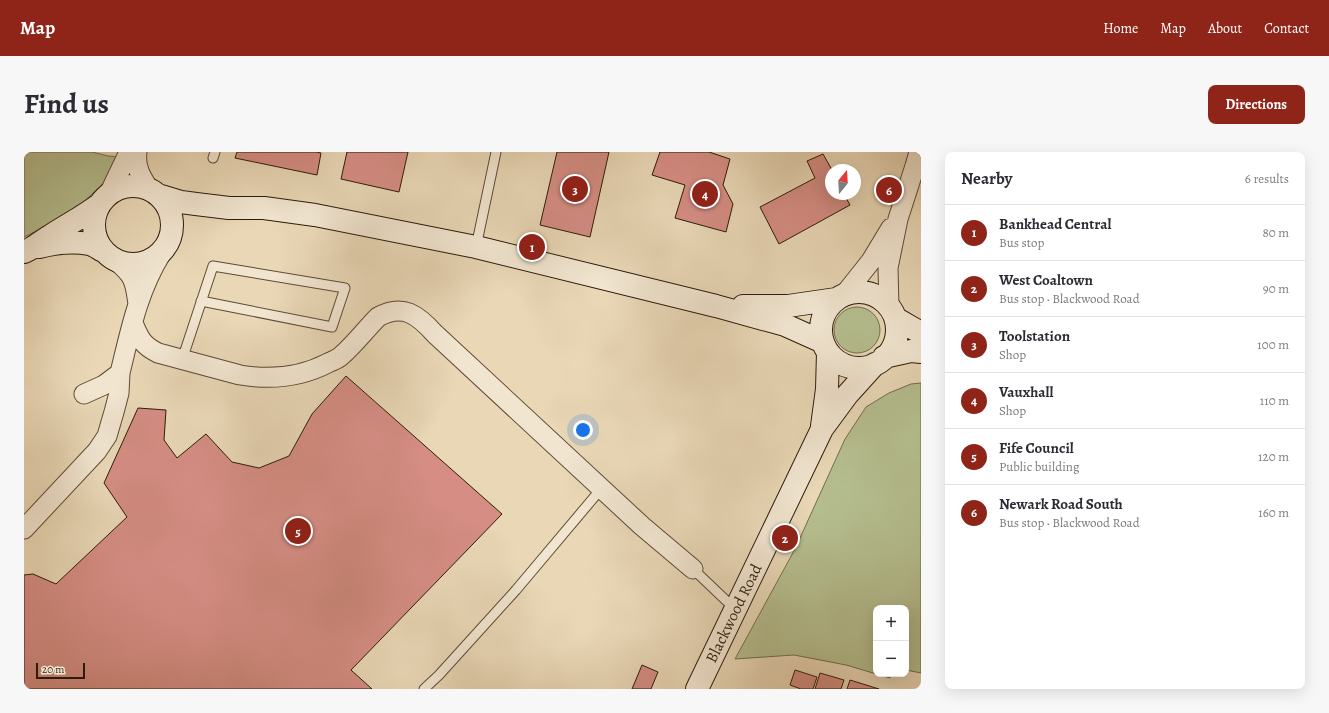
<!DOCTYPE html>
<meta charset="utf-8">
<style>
:root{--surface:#fff;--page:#f7f7f7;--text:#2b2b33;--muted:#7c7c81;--line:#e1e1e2;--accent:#8f2418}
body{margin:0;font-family:Alegreya,serif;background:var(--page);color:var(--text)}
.controls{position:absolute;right:12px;bottom:12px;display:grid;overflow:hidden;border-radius:8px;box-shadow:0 4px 16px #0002}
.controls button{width:36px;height:36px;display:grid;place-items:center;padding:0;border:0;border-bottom:1px solid var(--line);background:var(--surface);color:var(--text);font:20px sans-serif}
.compass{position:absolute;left:801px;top:12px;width:36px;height:36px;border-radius:50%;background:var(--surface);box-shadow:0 4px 16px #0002;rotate:18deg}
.scale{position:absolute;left:12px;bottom:10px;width:49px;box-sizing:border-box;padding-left:4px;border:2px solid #2c1c08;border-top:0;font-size:11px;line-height:14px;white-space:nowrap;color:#2c1c08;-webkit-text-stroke:3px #f1e5d0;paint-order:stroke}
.you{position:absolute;left:559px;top:278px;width:14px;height:14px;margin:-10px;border:3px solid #fff;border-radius:50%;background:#1a73e8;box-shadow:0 0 0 6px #1a73e833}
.badge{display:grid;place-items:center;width:26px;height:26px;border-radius:50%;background:var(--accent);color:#fff;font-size:13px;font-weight:700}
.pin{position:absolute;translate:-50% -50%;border:2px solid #fff;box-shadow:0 1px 4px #0006}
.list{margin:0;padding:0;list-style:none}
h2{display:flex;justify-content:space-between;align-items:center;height:52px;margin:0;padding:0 16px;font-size:17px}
h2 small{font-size:13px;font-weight:400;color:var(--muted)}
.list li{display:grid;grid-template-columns:26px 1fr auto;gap:12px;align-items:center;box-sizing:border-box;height:56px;padding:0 16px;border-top:1px solid var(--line)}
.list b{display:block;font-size:15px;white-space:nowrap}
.list p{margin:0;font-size:13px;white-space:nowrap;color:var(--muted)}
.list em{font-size:13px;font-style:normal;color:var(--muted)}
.map{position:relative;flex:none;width:897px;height:537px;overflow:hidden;border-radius:8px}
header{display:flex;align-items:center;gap:24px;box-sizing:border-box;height:56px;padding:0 20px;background:var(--accent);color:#fff}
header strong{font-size:19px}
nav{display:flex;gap:22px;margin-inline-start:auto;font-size:14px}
.intro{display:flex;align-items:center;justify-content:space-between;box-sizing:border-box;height:96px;padding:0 24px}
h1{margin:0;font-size:28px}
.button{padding:10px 18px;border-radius:8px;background:var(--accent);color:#fff;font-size:14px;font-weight:700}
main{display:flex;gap:24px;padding:0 24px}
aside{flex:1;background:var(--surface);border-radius:8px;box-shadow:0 4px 16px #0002}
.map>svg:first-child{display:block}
.green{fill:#b5be8f;stroke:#706d4c}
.building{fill:#d58d84;stroke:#2c1c08}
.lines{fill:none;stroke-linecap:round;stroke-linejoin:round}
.lane-casing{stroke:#5b4b34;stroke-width:11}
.street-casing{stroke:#5b4b34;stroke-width:21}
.secondary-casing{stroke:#2c1c08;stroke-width:24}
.lane{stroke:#f1e5d0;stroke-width:9}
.street{stroke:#f1e5d0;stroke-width:19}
.secondary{stroke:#f1e5d0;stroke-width:22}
.labels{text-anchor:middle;stroke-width:3;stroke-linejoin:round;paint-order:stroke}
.street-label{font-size:16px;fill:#2c1c08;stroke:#f1e5d0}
</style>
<header>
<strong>Map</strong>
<nav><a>Home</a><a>Map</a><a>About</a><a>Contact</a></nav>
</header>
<div class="intro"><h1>Find us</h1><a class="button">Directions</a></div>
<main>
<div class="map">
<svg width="897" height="537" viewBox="0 0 897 537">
<rect width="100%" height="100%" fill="#e9d7b6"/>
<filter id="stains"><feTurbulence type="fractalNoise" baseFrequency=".005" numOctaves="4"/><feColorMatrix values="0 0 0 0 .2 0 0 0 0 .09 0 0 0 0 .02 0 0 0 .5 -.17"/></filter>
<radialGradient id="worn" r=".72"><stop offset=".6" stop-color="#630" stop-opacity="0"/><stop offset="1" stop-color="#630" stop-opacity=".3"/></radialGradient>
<path class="green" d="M0,0H68L84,4L97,5L83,28L53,56L33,69L0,85Z
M810 178a23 23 0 1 1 46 0a23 23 0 1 1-46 0Z
M897,231V521L882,518V456H852V522H868L866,526L822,513L770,503L711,507L771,397L821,287L842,255L865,241L887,232Z"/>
<path class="building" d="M213,0H292L297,1L293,23L211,6Z
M323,0H384L375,40L317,27Z
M533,0H585L566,85L516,73Z
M636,0H685L706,7L699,33L709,52L702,80L651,66L661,33L628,23Z
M799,2L808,18L807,42H820L826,53L755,92L736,55L791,26L783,9Z
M322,224L478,362L327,518L348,537H0V423L9,422L32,432L103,365L80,331L114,256L142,258L140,288L153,306L182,282L208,310L235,316L265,304L288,262Z
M618,513L634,520L627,537H608Z
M771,518L793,525L789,537H777L766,533Z
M796,521L820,528L817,537H791Z
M826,528L855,537H823Z"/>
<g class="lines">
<g class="lane-casing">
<path id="lane" d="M189,6L191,0
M452,95L472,0
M158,208L189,114L321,136L308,175L177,149
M669,417L711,457
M400,537L415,523L492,438L577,337"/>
</g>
<g class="street-casing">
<path id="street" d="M113,0C111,15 117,25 125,37
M85,42L105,0
M91,108C110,123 111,129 114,152
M820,143L847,109L867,76
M865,155L864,116L874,67L891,14L895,0
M109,171C116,187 118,193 134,201L216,223C246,228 277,225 304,211C308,209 314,207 317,204C330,193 342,177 354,165C379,151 394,163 411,182L618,374L669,417
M96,221C106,180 114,139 137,102
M0,377L73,299L83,284L90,260L95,241L96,221L80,233L60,242"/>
</g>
<g class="secondary-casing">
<path id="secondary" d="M70 73a39 39 0 1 1 78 0a39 39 0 1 1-78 0Z
M134,43L157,50L172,52L205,56H240L291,63L452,95L692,154L761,173L799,190
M15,95C31,91 49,89 65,92C70,93 75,97 79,99
M0,100C10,96 17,89 26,84C43,73 60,64 76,52
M797 178a38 38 0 1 1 76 0a38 38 0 1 1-76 0Z
M719,154H764L812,147
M871,166L897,181
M860,205L887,199L897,200
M798,274L803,237L804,200
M673,537L798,277L823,243L851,212"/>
</g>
<use href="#lane" class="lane"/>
<use href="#street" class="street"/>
<use href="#secondary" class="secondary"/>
</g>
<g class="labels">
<g class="street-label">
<text transform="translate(709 461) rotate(-64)" y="6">Blackwood Road</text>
</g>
</g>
<rect width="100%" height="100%" filter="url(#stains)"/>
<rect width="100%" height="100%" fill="url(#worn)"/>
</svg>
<div class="controls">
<button>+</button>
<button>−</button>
</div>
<svg class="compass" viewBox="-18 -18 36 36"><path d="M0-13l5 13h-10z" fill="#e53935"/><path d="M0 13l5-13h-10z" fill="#7c7c81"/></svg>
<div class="scale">20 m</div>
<div class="you"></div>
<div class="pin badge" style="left:508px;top:95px">1</div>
<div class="pin badge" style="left:761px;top:386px">2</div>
<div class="pin badge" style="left:551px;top:37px">3</div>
<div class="pin badge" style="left:681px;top:42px">4</div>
<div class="pin badge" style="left:274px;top:379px">5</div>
<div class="pin badge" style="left:865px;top:38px">6</div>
</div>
<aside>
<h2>Nearby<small>6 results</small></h2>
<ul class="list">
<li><span class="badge">1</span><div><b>Bankhead Central</b><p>Bus stop</p></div><em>80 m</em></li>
<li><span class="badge">2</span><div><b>West Coaltown</b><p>Bus stop · Blackwood Road</p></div><em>90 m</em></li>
<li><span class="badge">3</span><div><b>Toolstation</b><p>Shop</p></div><em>100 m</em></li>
<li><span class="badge">4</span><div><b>Vauxhall</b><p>Shop</p></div><em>110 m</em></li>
<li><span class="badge">5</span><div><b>Fife Council</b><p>Public building</p></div><em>120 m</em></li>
<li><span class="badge">6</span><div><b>Newark Road South</b><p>Bus stop · Blackwood Road</p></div><em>160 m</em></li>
</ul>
</aside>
</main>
